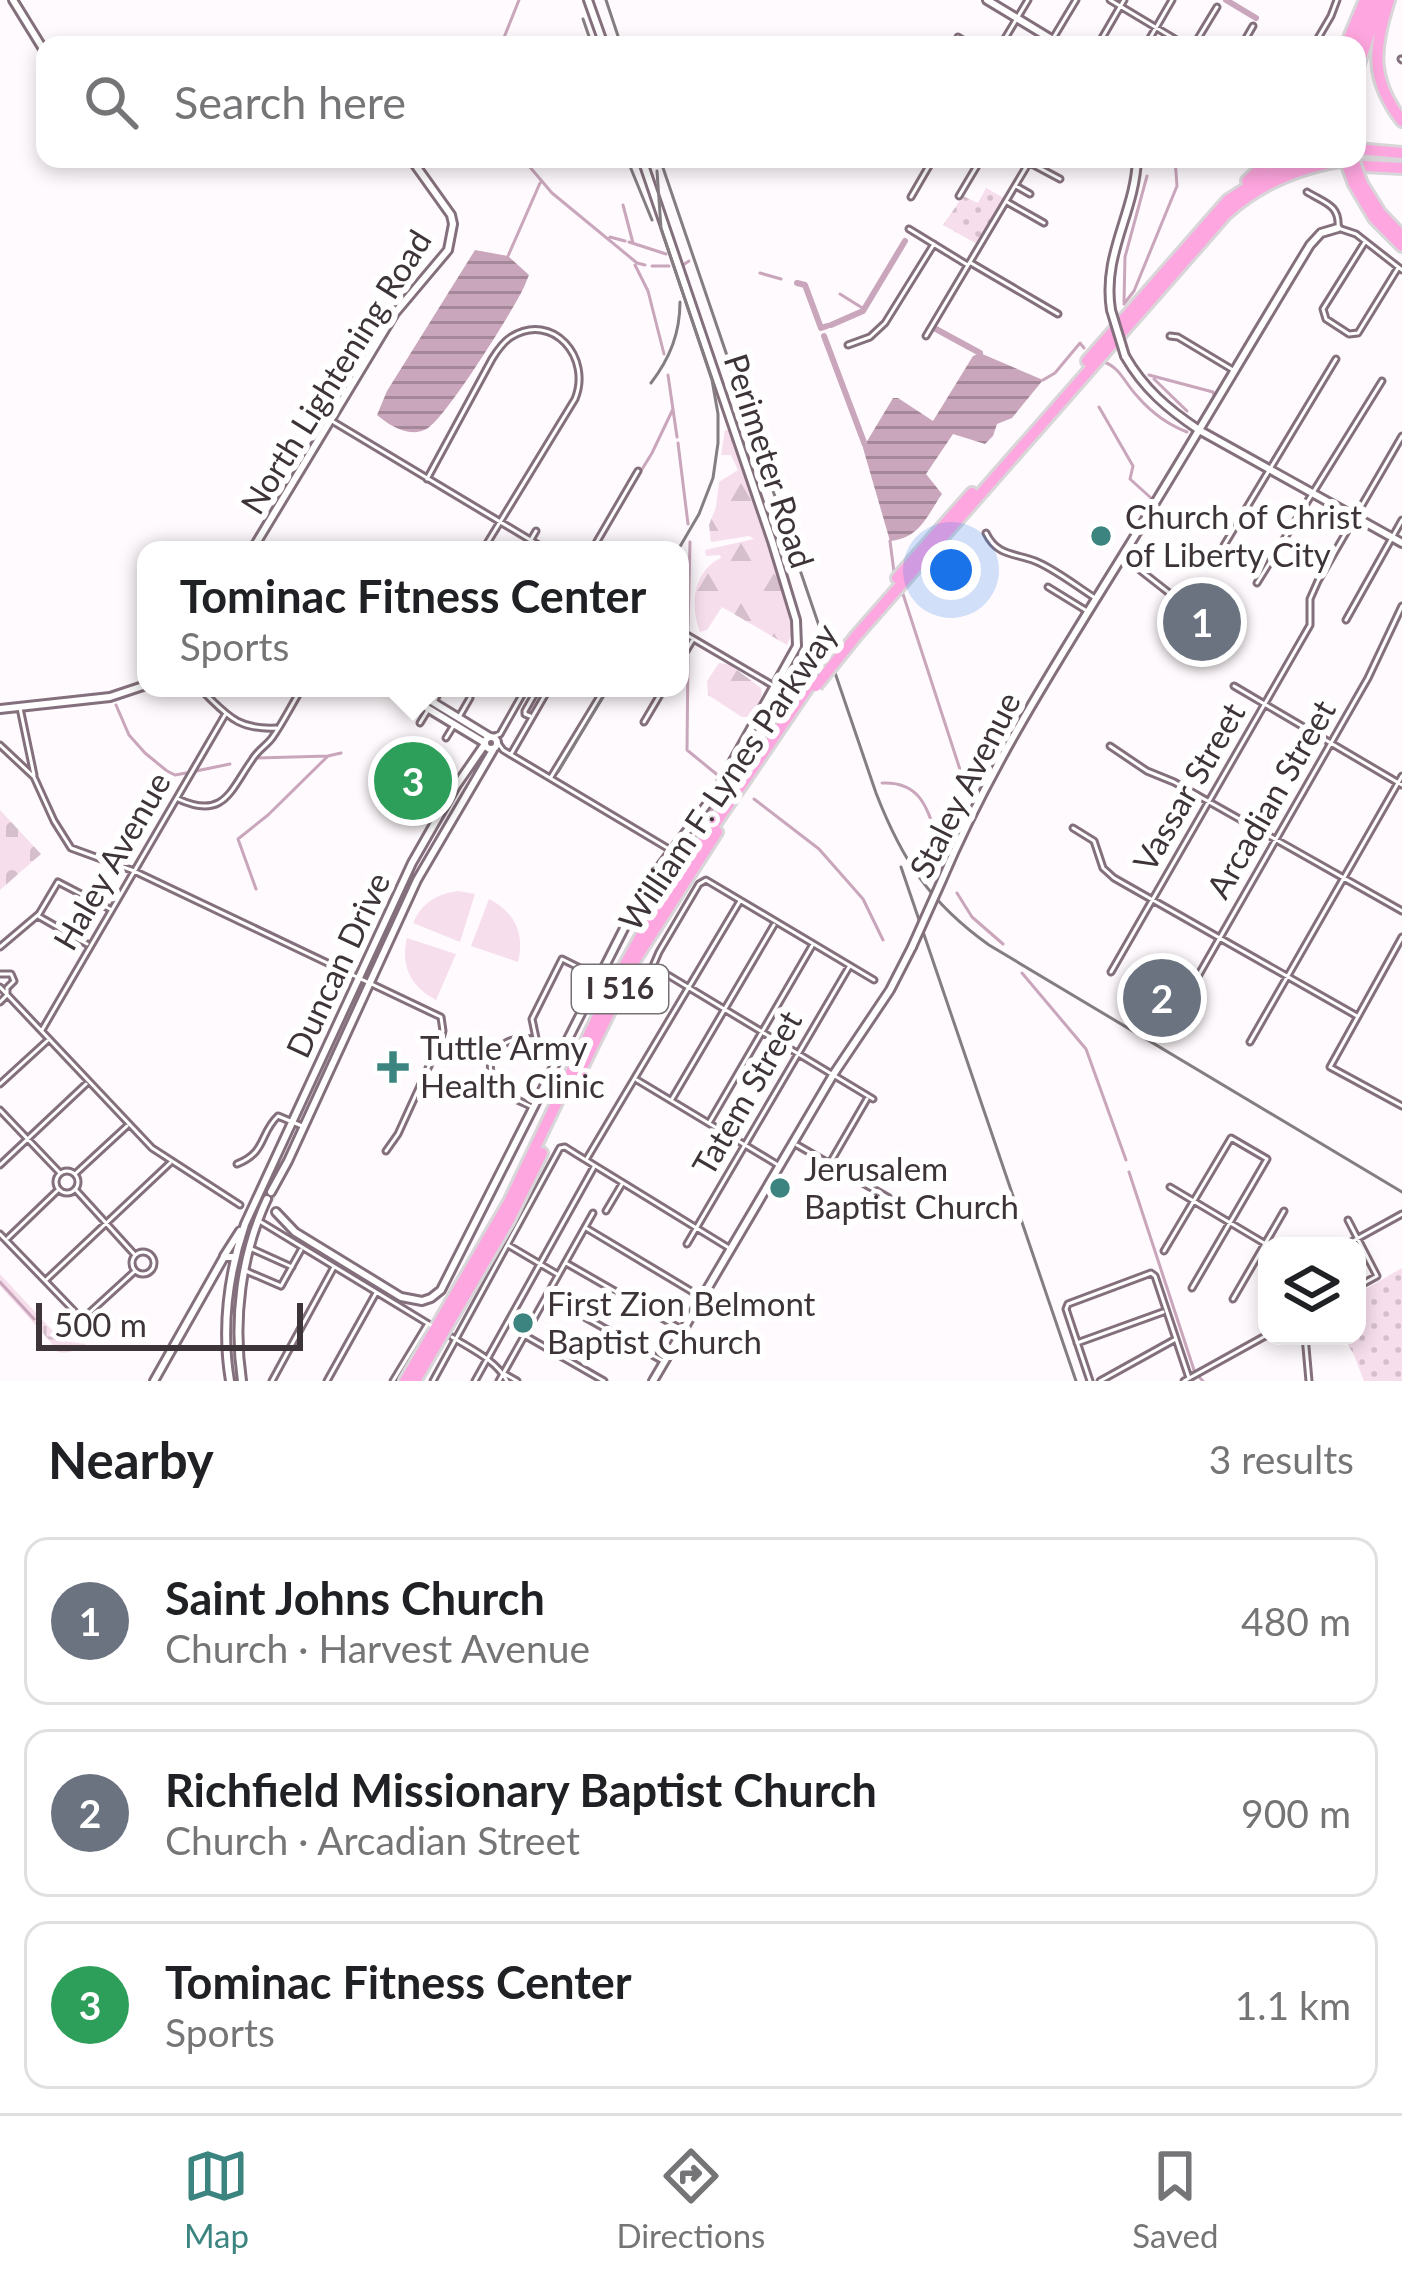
<!DOCTYPE html>
<meta charset="utf-8">
<style>
:root{--surface:#fff;--page:#f2f2f2;--text:#202124;--muted:#757577;--line:#e0e0e0;--accent:#3c8480}
body{margin:0;font-family:Lato,sans-serif;background:var(--page);color:var(--text)}
.controls{position:absolute;right:36px;bottom:36px;display:grid;overflow:hidden;border-radius:24px;box-shadow:0 6px 18px #0003}
.controls button{width:108px;height:108px;display:grid;place-items:center;padding:0;border:0;border-bottom:3px solid var(--line);background:var(--surface);color:var(--text);font:60px sans-serif}
.scale{position:absolute;left:36px;bottom:30px;width:267px;box-sizing:border-box;padding-left:12px;border:6px solid #3d343a;border-top:0;font-size:33px;line-height:42px;white-space:nowrap;color:#3d343a;-webkit-text-stroke:9px #fff;paint-order:stroke}
.you{position:absolute;left:951px;top:570px;width:42px;height:42px;margin:-30px;border:9px solid #fff;border-radius:50%;background:#1a73e8;box-shadow:0 0 0 18px #1a73e833}
.badge{display:grid;place-items:center;width:78px;height:78px;border-radius:50%;background:var(--accent);color:#fff;font-size:39px;font-weight:700}
.pin{position:absolute;translate:-50% -50%;border:6px solid #fff;box-shadow:0 3px 12px #0006}
.popup{position:absolute;left:137px;top:541px;width:552px;height:156px;box-sizing:border-box;display:grid;place-content:center;border-radius:24px;background:var(--surface);filter:drop-shadow(0 3px 9px #0005);font-size:39px;white-space:nowrap;color:var(--muted)}
.popup b{font-size:45px;color:var(--text)}
.popup::after{content:'';position:absolute;left:50%;top:100%;margin-left:-24px;border:24px solid transparent;border-top-color:var(--surface)}
.list{margin:0;padding:0;list-style:none}
h2{display:flex;justify-content:space-between;align-items:center;height:156px;margin:0;padding:0 48px;font-size:51px}
h2 small{font-size:39px;font-weight:400;color:var(--muted)}
.list li{display:grid;grid-template-columns:78px 1fr auto;gap:36px;align-items:center;box-sizing:border-box;height:168px;margin:0 24px 24px;padding:0 24px;border:3px solid var(--line);border-radius:24px}
.list b{display:block;font-size:45px;white-space:nowrap}
.list p{margin:0;font-size:39px;white-space:nowrap;color:var(--muted)}
.list em{font-size:39px;font-style:normal;color:var(--muted)}
.icon{flex:none;width:66px;height:66px;fill:none;stroke:currentColor;stroke-width:2;stroke-linecap:round;stroke-linejoin:round}
.map{position:relative;flex:none;width:1402px;height:1381px;overflow:hidden}
.search{position:absolute;background:var(--surface);box-shadow:0 6px 18px #0003;left:36px;right:36px;top:36px;height:132px;display:flex;align-items:center;gap:30px;box-sizing:border-box;padding:0 42px;border-radius:24px;color:var(--muted);font-size:45px}
.sheet{height:732px;background:var(--surface)}
nav{display:flex;justify-content:space-around;align-items:center;box-sizing:border-box;height:168px;border-top:3px solid var(--line);background:var(--surface);font-size:33px;color:var(--muted)}
nav a{display:grid;justify-items:center;gap:6px}
nav .on{color:var(--accent)}
.map>svg:first-child{display:block}
.grass{fill:url(#grass-dots)}
.forest{fill:url(#forest-firs)}
.wetland{fill:url(#wetland-marsh)}
.cemetery{fill:url(#cemetery-stones)}
.pitch{fill:#f7deed}
.water{fill:url(#water-rules)}
.lines{fill:none;stroke-linecap:round;stroke-linejoin:round}
.stream{stroke:#c9a6bb;stroke-width:3}
.canal{stroke:#c9a6bb;stroke-width:6}
.secondary-tunnel{stroke:#d8d2d6;stroke-width:6;stroke-dasharray:6 3;stroke-linecap:butt}
.street-casing{stroke:#84707c;stroke-width:9}
.secondary-casing{stroke:#84707c;stroke-width:12}
.highway-casing{stroke:#d8d6d8;stroke-width:16}
.street{stroke:#fff;stroke-width:3}
.secondary{stroke:#fff;stroke-width:6}
.highway{stroke:#fea6df;stroke-width:10}
.rail{stroke:#847d81;stroke-width:3}
.secondary-bridge-casing{stroke:#84707c;stroke-width:12;stroke-linecap:butt}
.highway-bridge-casing{stroke:#d8d6d8;stroke-width:16;stroke-linecap:butt}
.secondary-bridge{stroke:#fff;stroke-width:6}
.highway-bridge{stroke:#fea6df;stroke-width:10}
.poi-dot{fill:#3c8480;stroke:#fff;stroke-width:4.5}
.labels{text-anchor:middle;stroke-width:12;stroke-linejoin:round;paint-order:stroke}
.shield{fill:#fff;stroke:#777175;stroke-width:3}
.shield-label{font-size:30px;font-weight:bold;fill:#3d343a}
.street-label{font-size:33px;fill:#3d343a;stroke:#fff}
.poi-label{font-size:33px;fill:#3d343a;stroke:#fff;text-anchor:start}
</style>
<div class="map">
<svg width="1402" height="1381" viewBox="0 0 1402 1381">
<defs>
<pattern id="grass-dots" width="8" height="8" patternUnits="userSpaceOnUse" patternTransform="scale(3)"><rect width="8" height="8" fill="#f7deed"/><path d="M2 2h.1M6 6h.1" fill="none" stroke="#d5bfcc" stroke-width="1.8" stroke-linecap="round"/></pattern>
<pattern id="forest-firs" width="22" height="20" patternUnits="userSpaceOnUse" patternTransform="scale(3)"><rect width="22" height="20" fill="#f7deed"/><path d="M5 1l3.5 6h-7zM16 11l3.5 6h-7z" fill="#d5bfcc"/></pattern>
<pattern id="wetland-marsh" width="20" height="14" patternUnits="userSpaceOnUse" patternTransform="scale(3)"><rect width="20" height="14" fill="#f7deed"/><path d="M1 5h8M5 5V1M11 12h8M15 12V8" fill="none" stroke="#d5bfcc"/></pattern>
<pattern id="cemetery-stones" width="16" height="16" patternUnits="userSpaceOnUse" patternTransform="scale(3)"><rect width="16" height="16" fill="#f7deed"/><path d="M2 7V4a2 2 0 0 1 4 0v3zM10 15v-3a2 2 0 0 1 4 0v3z" fill="#d5bfcc"/></pattern>
<pattern id="water-rules" width="6" height="5" patternUnits="userSpaceOnUse" patternTransform="scale(3)"><rect width="6" height="5" fill="#c9a6bb"/><path d="M0 2.5h6" fill="none" stroke="#a48899"/></pattern>
</defs>
<rect width="100%" height="100%" fill="#fffafd"/>
<path class="grass" d="M986,188L1004,198L977,244L943,225L963,196L978,203Z
M1402,1268V1381H1364L1354,1355L1343,1336H1357V1294Z"/>
<path class="forest" d="M725,430H730L785,600L793,631L787,645L722,607L707,630L700,632C689,605 694,570 721,558L720,555L706,556L705,550L754,539L749,536L711,542L709,525L716,507L719,482L738,470L731,455H721Z
M719,663L729,664L761,688C763,699 760,708 753,717H742L708,695L707,681Z"/>
<path class="wetland" d="M0,1274L62,1341L86,1344C80,1349 64,1356 56,1351C52,1348 52,1343 49,1340L0,1286Z"/>
<path class="cemetery" d="M0,810L41,854L0,890Z"/>
<path class="pitch" d="M458,891L475,894L460,942L413,923C422,903 436,894 458,891Z
M489,899C515,912 525,934 518,962L471,946Z
M407,938L456,954L436,1000C411,987 400,966 407,938Z"/>
<path class="water" d="M475,250L508,256L529,275L524,287C513,311 447,416 428,428C410,439 390,426 377,415L387,391Z
M980,353L1043,380L1012,418L997,424L993,436L985,444L953,434L926,474L942,494C926,517 920,538 890,541L863,448L893,398H898L933,421L973,356Z"/>
<g class="lines">
<path class="stream" d="M501,45L519,0
M403,159L408,166
M523,159L552,193L637,263L645,265
M623,205L633,243
M610,237L625,241
M629,242L666,254
M508,256L540,183
M635,265L648,291L664,354
M683,265L689,261
M652,266H669
M760,273L781,279
M840,294L864,309
M1124,302L1125,257L1147,176
M1124,304L1134,291L1177,186L1175,159
M1104,362C1121,368 1125,384 1138,397C1151,412 1169,425 1187,432
M668,375L677,437
M1149,375L1213,392L1214,395
M1154,379L1187,411
M1043,380L1055,373L1080,343L1084,348
M1099,407L1133,466L1130,479L1151,498
M1203,437L1257,466
M678,443L688,524
M633,484L652,453L673,409
M616,506L623,492
M890,541L894,572
M903,594L966,788
M688,630L690,542
M688,656L687,750L720,777
M116,705L129,735L145,753L167,771L175,775L186,773
M257,758L328,756
M196,771L230,764
M882,783C923,781 928,812 939,844
M754,799L819,849L863,899L883,940
M683,859L755,737
M256,889L238,839L268,815L328,756L341,753
M957,893L972,917L1003,944
M653,906L677,867
M1022,973L1086,1049L1126,1160
M1129,1172L1194,1370
M0,1282L34,1319
M1200,1378L1203,1381"/>
<path class="canal" d="M1226,0L1256,18
M797,283L805,285L821,328L827,326
M831,325L863,311L905,241
M934,328L980,353
M824,336L865,445"/>
<path class="secondary-tunnel" d="M270,1201L274,1193"/>
<g class="street-casing">
<path id="street" d="M1110,0L1185,45
M954,45L958,37L971,45
M1001,45L1028,0
M1049,45L1076,0
M1098,45L1124,0
M1146,45L1172,0
M1194,45L1217,7
M1242,45L1253,26
M1314,45L1331,16L1337,0
M1401,59L1402,60
M1030,163L1060,179
M1016,186L1030,194
M1307,192C1325,203 1340,205 1338,228L1356,234L1402,270
M959,196L981,159
M911,197L933,159
M1007,202L1044,223
M909,229L966,264
M1365,242L1323,309L1326,319L1349,334L1358,333L1398,268
M971,263L1058,314
M926,336L1031,159
M1170,336L1178,337L1233,370
M848,345L870,337L885,323L934,244
M332,421L547,550
M427,479L492,359C497,351 503,342 511,337C553,311 592,358 575,399L483,550
M986,533C997,556 1014,553 1035,561C1055,569 1076,586 1095,598
M525,550L536,531
M592,550L638,471
M1122,556L1196,614
M1217,557L1336,359
M1257,583L1382,381
M1048,587L1087,611
M1346,620L1402,520
M680,631L774,686
M680,661L692,641
M1234,686L1402,785
M199,688C226,713 235,730 276,728
M434,702L441,688
M20,708L34,775
M530,716L525,714V711L538,688
M459,717L470,698
M644,722L664,688
M420,723L428,710
M493,737L500,734L526,688
M446,738L454,725
M498,743L503,750L669,849
M0,745L34,777L54,821L71,848L134,871L441,1017L443,1031L440,1042L398,1134L386,1151
M1110,746L1147,771L1174,782L1402,911
M511,754L549,688
M551,777L605,688
M178,799C224,820 230,791 252,760C257,751 266,746 272,738C283,723 292,704 302,688
M1073,828L1094,841L1103,868L1114,878L1357,1016
M38,916L87,944
M1402,937L1330,1067L1402,1106
M0,947L39,914L58,882L110,909
M1111,972L1310,625V599L1318,581L1402,436
M0,974H11L14,981L7,988V995L0,1002
M0,987L152,1148L240,1205
M1177,1013L1368,678L1402,606
M42,1030L225,715
M536,1038L532,1019L562,959L598,977
M1250,1042L1402,776
M547,1047L554,1066
M637,1080L778,1165
M0,1084L47,1041
M672,1099L774,925
M873,1099L653,966L659,952L699,884L706,880L874,980
M532,1107C521,1101 505,1096 497,1085C474,1053 516,1025 546,1045
M0,1110L60,1173
M709,1123L812,946
M797,1145L889,1198
M586,1160L740,901
M830,1163L867,1099
M237,1164C267,1152 259,1134 278,1116L302,1126
M0,1165L86,1084
M56 1182a11 11 0 1 1 22 0a11 11 0 1 1-22 0Z
M75,1174L127,1126
M1170,1187L1269,1246
M75,1189L135,1255
M606,1211L622,1184
M1348,1220L1377,1276L1357,1287
M261,1222L432,1326
M586,1228L701,1297
M0,1234L79,1316L88,1314L135,1271
M8,1238L59,1189
M687,1244L849,967
M508,1245L557,1274
M1344,1246L1402,1214
M252,1249L292,1267
M1164,1251L1231,1138L1267,1159L1192,1288
M132 1263a11 11 0 1 1 22 0a11 11 0 1 1-22 0Z
M566,1263L681,1329
M246,1271L281,1286L301,1250
M46,1280L170,1163
M547,1296L663,1361
M1233,1299L1284,1211
M524,1335L604,1381
M1305,1336L1309,1381
M452,1337C471,1349 496,1360 507,1381
M1077,1343L1163,1312
M503,1373L517,1381
M272,1381L334,1267
M327,1381L376,1293
M393,1381L427,1325
M433,1381L560,1148L565,1147L576,1154L729,1248
M475,1381L594,1167
M499,1381L593,1213
M1090,1381L1066,1309L1068,1304L1151,1273L1155,1276L1189,1378
M1100,1381L1174,1340
M1184,1381L1267,1335"/>
</g>
<g class="secondary-casing">
<path id="secondary" d="M13,0L45,52
M588,0L604,45
M987,0L1061,45
M1111,310C1102,254 1135,213 1137,159
M1125,356C1144,389 1168,409 1199,430L1402,543
M252,550L395,313L448,250L453,224L451,215L411,159
M394,688L485,743
M410,688L490,737
M0,709L110,697L146,685
M485 743a6 6 0 1 1 12 0a6 6 0 1 1-12 0Z
M942,880C991,764 1059,659 1125,552C1188,450 1248,347 1310,245L1321,233L1338,228
M271,1192L288,1161L417,880L493,750
M276,1212L295,1232L401,1297L422,1301L431,1298L441,1290L646,885L714,795L797,646L796,620L772,541L642,159
M224,1256L240,1231
M154,1381L224,1257H234
M230,1381C221,1327 228,1275 245,1224L412,863L456,786L485,744
M242,1381C233,1320 241,1255 267,1199
M653,1381L833,1075L890,990L912,947"/>
</g>
<g class="highway-casing">
<path id="highway" d="M1389,0C1374,49 1369,78 1402,121
M1346,45L1365,0
M1357,45L1373,0
M1357,69L1381,0
M1357,149L1402,153
M1347,165L1402,168
M1247,181L1271,159
M1354,184L1374,218L1402,246
M1362,184L1380,213L1402,236
M1087,361L1228,200L1276,170L1305,159
M897,578L972,493
M856,636L1226,214C1262,181 1305,165 1353,159
M575,1082L635,960L717,832
M405,1381L509,1202L609,993L651,918L815,677
M415,1381L509,1220L542,1153"/>
</g>
<use href="#street" class="street"/>
<use href="#secondary" class="secondary"/>
<use href="#highway" class="highway"/>
<path class="rail" d="M606,0L621,45
M583,19L592,45
M627,159L652,220
M660,159L876,793C902,860 930,903 989,945L1402,1192
M657,171L661,228L712,380L718,414V443L713,478L699,514L678,550
M651,383C670,358 680,333 680,302
M558,772L608,688
M901,867L1076,1381"/>
<g class="secondary-bridge-casing">
<path id="secondary-bridge" d="M1111,310L1125,356
M912,947L942,880"/>
</g>
<g class="highway-bridge-casing">
<path id="highway-bridge" d="M1345,159L1354,184
M1353,159L1362,184
M816,686L856,636"/>
</g>
<use href="#secondary-bridge" class="secondary-bridge"/>
<use href="#highway-bridge" class="highway-bridge"/>
</g>
<g class="poi-dot">
<circle cx="1101" cy="536" r="12"/>
<path d="M387 1049h12v12h12v12h-12v12h-12v-12h-12v-12h12z"/>
<circle cx="780" cy="1188" r="12"/>
<circle cx="523" cy="1323" r="12"/>
</g>
<g class="labels">
<rect class="shield" x="572" y="965" width="96" height="48" rx="9"/>
<g class="shield-label">
<text x="620" y="999">I 516</text>
</g>
<g class="street-label">
<text transform="translate(336 372) rotate(-58)" y="12">North Lightening Road</text>
<text transform="translate(769 461) rotate(72)" y="12">Perimeter Road</text>
<text transform="translate(728 777) rotate(-56)" y="12">William F. Lynes Parkway</text>
<text transform="translate(965 785) rotate(-63)" y="12">Staley Avenue</text>
<text transform="translate(1189 787) rotate(-60)" y="12">Vassar Street</text>
<text transform="translate(1271 799) rotate(-60)" y="12">Arcadian Street</text>
<text transform="translate(112 861) rotate(-60)" y="12">Haley Avenue</text>
<text transform="translate(338 965) rotate(-65)" y="12">Duncan Drive</text>
<text transform="translate(747 1093) rotate(-60)" y="12">Tatem Street</text>
</g>
<g class="poi-label">
<text x="1125" y="529">Church of Christ<tspan x="1125" dy="38">of Liberty City</tspan></text>
<text x="420" y="1060">Tuttle Army<tspan x="420" dy="38">Health Clinic</tspan></text>
<text x="804" y="1181">Jerusalem<tspan x="804" dy="38">Baptist Church</tspan></text>
<text x="547" y="1316">First Zion Belmont<tspan x="547" dy="38">Baptist Church</tspan></text>
</g>
</g>
</svg>
<div class="controls">
<button><svg class="icon" aria-label="layers" viewBox="0 0 24 24"><path d="M12 4l9 5-9 5-9-5zM3 14l9 5 9-5"/></svg></button>
</div>
<div class="scale">500 m</div>
<div class="you"></div>
<div class="pin badge" style="left:1202px;top:622px;background:#6b7280">1</div>
<div class="pin badge" style="left:1162px;top:998px;background:#6b7280">2</div>
<div class="pin badge" style="left:413px;top:781px;background:#2e9e5b">3</div>
<div class="popup"><b>Tominac Fitness Center</b>Sports</div>
<div class="search"><svg class="icon" aria-label="search" viewBox="0 0 24 24"><circle cx="10" cy="10" r="6"/><path d="M15 15l6 6"/></svg>Search here</div>
</div>
<section class="sheet">
<h2>Nearby<small>3 results</small></h2>
<ul class="list">
<li><span class="badge" style="background:#6b7280">1</span><div><b>Saint Johns Church</b><p>Church · Harvest Avenue</p></div><em>480 m</em></li>
<li><span class="badge" style="background:#6b7280">2</span><div><b>Richfield Missionary Baptist Church</b><p>Church · Arcadian Street</p></div><em>900 m</em></li>
<li><span class="badge" style="background:#2e9e5b">3</span><div><b>Tominac Fitness Center</b><p>Sports</p></div><em>1.1 km</em></li>
</ul>
</section>
<nav>
<a class="on"><svg class="icon" aria-label="map" viewBox="0 0 24 24"><path d="M3 6l6-2 6 2 6-2v14l-6 2-6-2-6 2zM9 4v14M15 6v14"/></svg>Map</a>
<a><svg class="icon" aria-label="directions" viewBox="0 0 24 24"><path d="M12 3l9 9-9 9-9-9zM9 14v-3h6M13 9l2 2-2 2"/></svg>Directions</a>
<a><svg class="icon" aria-label="saved" viewBox="0 0 24 24"><path d="M7 4h10v16l-5-4-5 4z"/></svg>Saved</a>
</nav>
